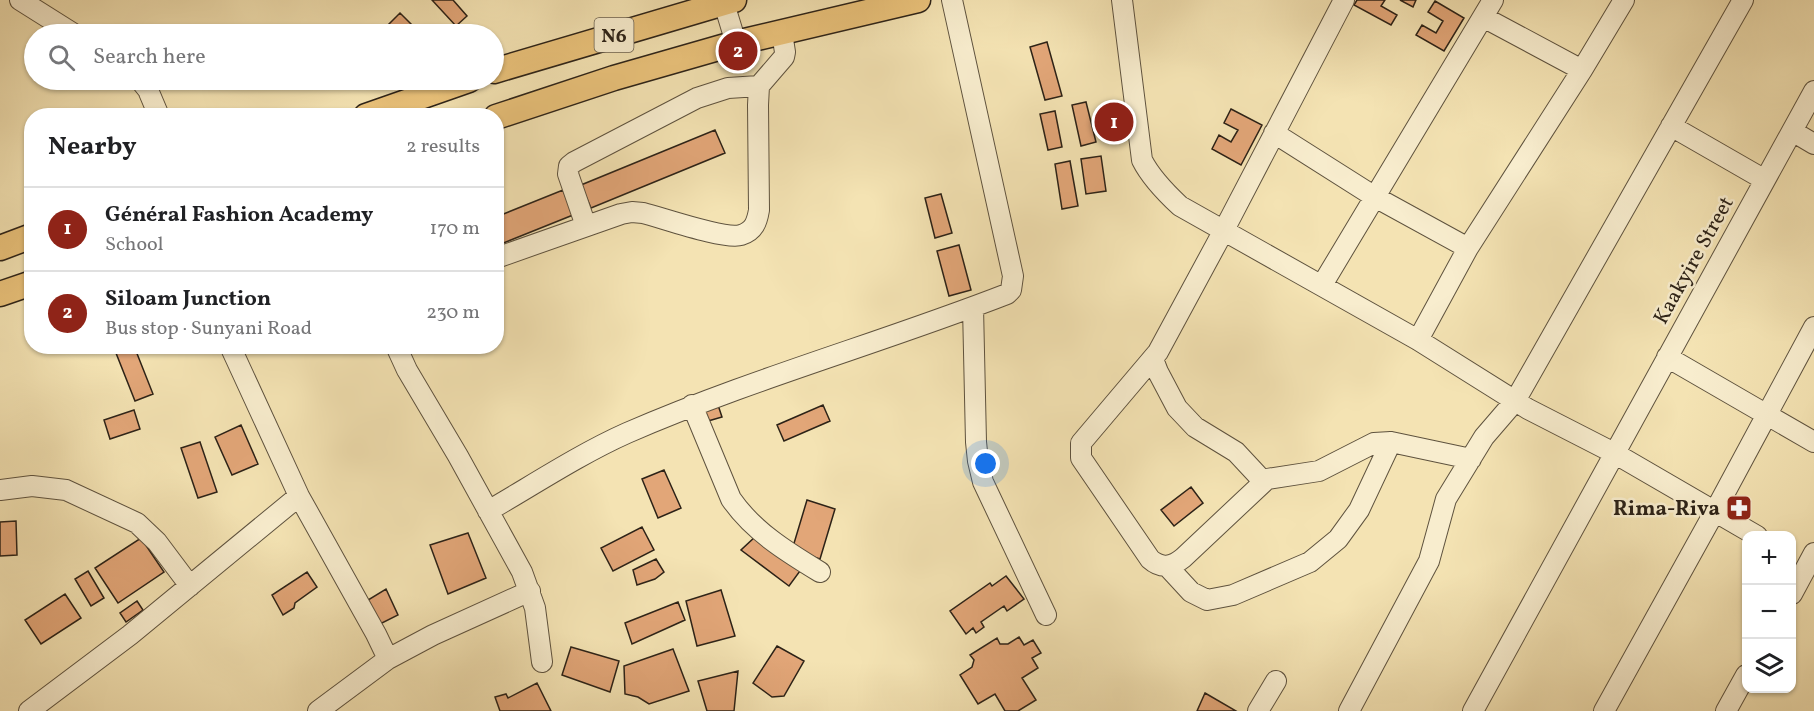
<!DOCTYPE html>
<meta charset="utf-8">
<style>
:root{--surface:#fff;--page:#f6f6f6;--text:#202124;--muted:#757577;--line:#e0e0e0;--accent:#8f2418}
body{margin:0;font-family:Vollkorn,serif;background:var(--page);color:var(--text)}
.controls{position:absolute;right:18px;bottom:18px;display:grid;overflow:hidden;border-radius:12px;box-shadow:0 2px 4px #0004}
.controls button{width:54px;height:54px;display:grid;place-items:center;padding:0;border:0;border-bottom:2px solid var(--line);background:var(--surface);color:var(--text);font:30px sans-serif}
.you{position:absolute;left:986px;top:464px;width:21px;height:21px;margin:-15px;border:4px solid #fff;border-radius:50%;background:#1a73e8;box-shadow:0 0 0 9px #1a73e833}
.badge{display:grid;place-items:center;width:39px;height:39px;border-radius:50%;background:var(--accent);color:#fff;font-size:20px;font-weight:700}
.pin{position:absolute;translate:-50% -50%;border:3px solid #fff;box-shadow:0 2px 6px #0006}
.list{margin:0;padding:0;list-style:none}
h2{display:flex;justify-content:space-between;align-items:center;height:78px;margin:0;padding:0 24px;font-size:26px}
h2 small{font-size:20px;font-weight:400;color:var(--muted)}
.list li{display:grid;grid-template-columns:39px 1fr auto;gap:18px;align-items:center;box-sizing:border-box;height:84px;padding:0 24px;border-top:2px solid var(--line)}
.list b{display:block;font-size:22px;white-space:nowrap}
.list p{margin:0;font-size:20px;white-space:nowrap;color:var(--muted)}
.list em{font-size:20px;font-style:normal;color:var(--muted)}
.icon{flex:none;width:33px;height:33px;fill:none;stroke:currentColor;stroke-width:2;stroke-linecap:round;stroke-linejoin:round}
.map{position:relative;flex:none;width:1814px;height:711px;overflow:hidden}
.search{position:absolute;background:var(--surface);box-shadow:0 2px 4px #0004;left:24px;top:24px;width:480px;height:66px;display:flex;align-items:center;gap:15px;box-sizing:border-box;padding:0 21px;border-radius:33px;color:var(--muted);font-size:22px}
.panel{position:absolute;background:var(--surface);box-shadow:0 2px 4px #0004;left:24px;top:108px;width:480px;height:246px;border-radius:24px}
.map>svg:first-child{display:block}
.building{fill:#e2a678;stroke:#2c2217;stroke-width:1.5}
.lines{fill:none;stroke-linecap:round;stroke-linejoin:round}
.minor-casing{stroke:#5e523e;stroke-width:22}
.major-casing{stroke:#2c2217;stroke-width:27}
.minor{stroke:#f8edce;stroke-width:20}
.major{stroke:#eac27a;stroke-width:24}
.labels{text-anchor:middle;stroke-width:5;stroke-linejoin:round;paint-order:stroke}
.shield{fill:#f8edce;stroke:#695f4e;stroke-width:1.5}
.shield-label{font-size:20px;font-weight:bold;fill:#2c2217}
.street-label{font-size:21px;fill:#2c2217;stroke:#f8edce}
.poi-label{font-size:21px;font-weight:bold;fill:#2c2217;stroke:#f8edce;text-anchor:end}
</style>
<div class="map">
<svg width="1814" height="711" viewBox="0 0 1814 711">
<rect width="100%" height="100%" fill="#f4e3b3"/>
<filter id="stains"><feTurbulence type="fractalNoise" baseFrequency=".00333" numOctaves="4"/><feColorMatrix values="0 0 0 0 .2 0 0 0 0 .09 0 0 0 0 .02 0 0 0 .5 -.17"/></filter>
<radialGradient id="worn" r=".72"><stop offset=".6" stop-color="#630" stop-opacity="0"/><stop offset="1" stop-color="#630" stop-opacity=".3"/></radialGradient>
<path class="building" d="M432,0H453L467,16L456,26Z
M1357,0H1385L1381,6L1397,15L1391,25L1354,5Z
M1400,0H1416L1413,7Z
M1435,1L1464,18L1444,51L1416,35L1422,25L1436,33L1443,21L1428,12Z
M400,13L421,34H396L387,26Z
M1047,42L1062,96L1045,100L1030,47Z
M1086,102L1096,142L1081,146L1072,105Z
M1231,109L1262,125L1241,165L1212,149L1219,135L1231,142L1238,130L1224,123Z
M1055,111L1062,147L1048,150L1040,114Z
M715,130L725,153L591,208L581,185Z
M1101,156L1106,191L1086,194L1081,159Z
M1070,161L1078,206L1062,209L1055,164Z
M563,190L573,215L496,246V217Z
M941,194L952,233L935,238L925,198Z
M959,245L971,290L949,296L937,251Z
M117,346H134L153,394L135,401L114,348Z
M718,405L722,417L708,421L704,410Z
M823,405L830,421L784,441L777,425Z
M134,410L140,429L110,439L104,420Z
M241,425L258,464L232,475L215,437Z
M200,442L217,492L198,498L181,448Z
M664,470L681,508L658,518L642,479Z
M1191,487L1203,503L1174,526L1161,510Z
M807,500L835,509L820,559L792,550Z
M16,521L17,555L0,556V522Z
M642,527L654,550L613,571L601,548Z
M468,533L486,578L448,594L430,545Z
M756,536L800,571L789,586L741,550Z
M141,538L164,572L118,603L95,568Z
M656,559L664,572L655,579L637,585L633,570Z
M88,571L104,598L91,606L75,579Z
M307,572L317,587L295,603L294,608L283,615L272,595Z
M1006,576L1024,599L1007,611L1004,606L981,622L984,627L976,633L973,628L966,634L950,611L990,583L992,586Z
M386,589L398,615L380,624L368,600Z
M721,590L735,636L697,646L686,601Z
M65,594L81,618L41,644L25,620Z
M137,601L143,610L126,622L120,613Z
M678,602L685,620L632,644L625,623Z
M1019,637L1024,645L1033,640L1041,653L1032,658L1038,668L1022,678L1036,700L1018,711H1005L995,694L978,704L960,675L972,667L974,660L970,655L997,638L1000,644H1008Z
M777,646L804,661L784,696L772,697L753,683Z
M571,647L619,661L610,692L562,675Z
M673,649L689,691L649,704L638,697L625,694L624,666Z
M738,671L734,711H707L698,681Z
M537,683L551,711H500L495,697L506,694L508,698Z
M1205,693L1236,711H1197Z"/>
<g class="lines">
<g class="minor-casing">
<path id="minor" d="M20,0L74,34
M723,0L736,43
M1122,0L1142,160C1151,178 1166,193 1180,206L1418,340L1528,409L1614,453L1757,536
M1344,0L1224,230L1158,352L1081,443V458L1150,559C1161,569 1172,567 1183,558L1267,479L1319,471L1374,443L1391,442L1471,459
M1483,17L1582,70
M140,80L148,90L159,116
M1671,126L1765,180
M1792,131L1814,144
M1274,133L1375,197L1468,248
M586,226L568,174L569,166L574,162L697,98L728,88L759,86
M496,258L621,214L632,212L643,213C663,218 725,240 741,235C754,231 757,222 759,210L758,105L759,86L784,57L785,52L782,33
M1322,285L1493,0
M973,307L976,442L978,461L983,482L1046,615
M1418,340L1468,248L1582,70L1624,0
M230,346L299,496L376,634L388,659L433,635L530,591
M396,346L407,370L458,456L522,572L535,608L542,662
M1667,357L1814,442
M1153,359L1158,372L1177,408L1195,427L1236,452L1263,481
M692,405L731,499C753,531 787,552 820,572
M0,490L32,486L66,490L137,523L157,542L190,586
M488,511C533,485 580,454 627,433C751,379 881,343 1007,294L1011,290L1013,276L952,0
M1167,566L1191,592L1207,600L1233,595L1310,562L1338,539L1359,510L1391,442
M1792,594L1814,553
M29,711L130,635L299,496
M318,711L388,659
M1258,711L1276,681
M1349,711L1429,561L1446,499L1484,437L1515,401L1743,0
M1473,711L1814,91
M1604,711L1715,511L1814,327
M1726,711L1746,675"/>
</g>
<g class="major-casing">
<path id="major" d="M494,71L734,0
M366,116L469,80
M496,117L614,78L736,43L918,0
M0,248L32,236
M0,294L32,283"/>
</g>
<use href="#minor" class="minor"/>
<use href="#major" class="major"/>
</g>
<defs>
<g id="pharmacy-square" transform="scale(1.35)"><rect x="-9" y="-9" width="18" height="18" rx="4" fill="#8f2418" stroke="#f8edce"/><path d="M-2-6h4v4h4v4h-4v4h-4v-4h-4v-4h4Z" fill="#fff"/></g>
</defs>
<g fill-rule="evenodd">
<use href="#pharmacy-square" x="1739" y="508"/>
</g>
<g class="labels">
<rect class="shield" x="594.5" y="18" width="39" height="34" rx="4.5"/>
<g class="shield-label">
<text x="614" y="42">N6</text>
</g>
<g class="street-label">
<text transform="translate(1693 260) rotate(-61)" y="7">Kaakyire Street</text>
</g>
<g class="poi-label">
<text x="1720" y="515">Rima-Riva</text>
</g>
</g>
<rect width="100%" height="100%" filter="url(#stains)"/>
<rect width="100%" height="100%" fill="url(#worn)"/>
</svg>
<div class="controls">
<button>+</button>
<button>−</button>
<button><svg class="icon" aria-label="layers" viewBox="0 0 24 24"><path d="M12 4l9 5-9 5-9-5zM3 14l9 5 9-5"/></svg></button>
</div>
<div class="you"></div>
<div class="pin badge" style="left:1114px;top:122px">1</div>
<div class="pin badge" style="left:738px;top:51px">2</div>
<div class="search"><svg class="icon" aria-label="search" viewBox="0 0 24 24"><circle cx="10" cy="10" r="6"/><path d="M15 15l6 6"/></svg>Search here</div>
<section class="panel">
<h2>Nearby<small>2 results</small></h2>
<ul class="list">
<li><span class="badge">1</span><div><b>Général Fashion Academy</b><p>School</p></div><em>170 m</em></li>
<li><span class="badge">2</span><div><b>Siloam Junction</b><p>Bus stop · Sunyani Road</p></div><em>230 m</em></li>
</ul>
</section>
</div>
